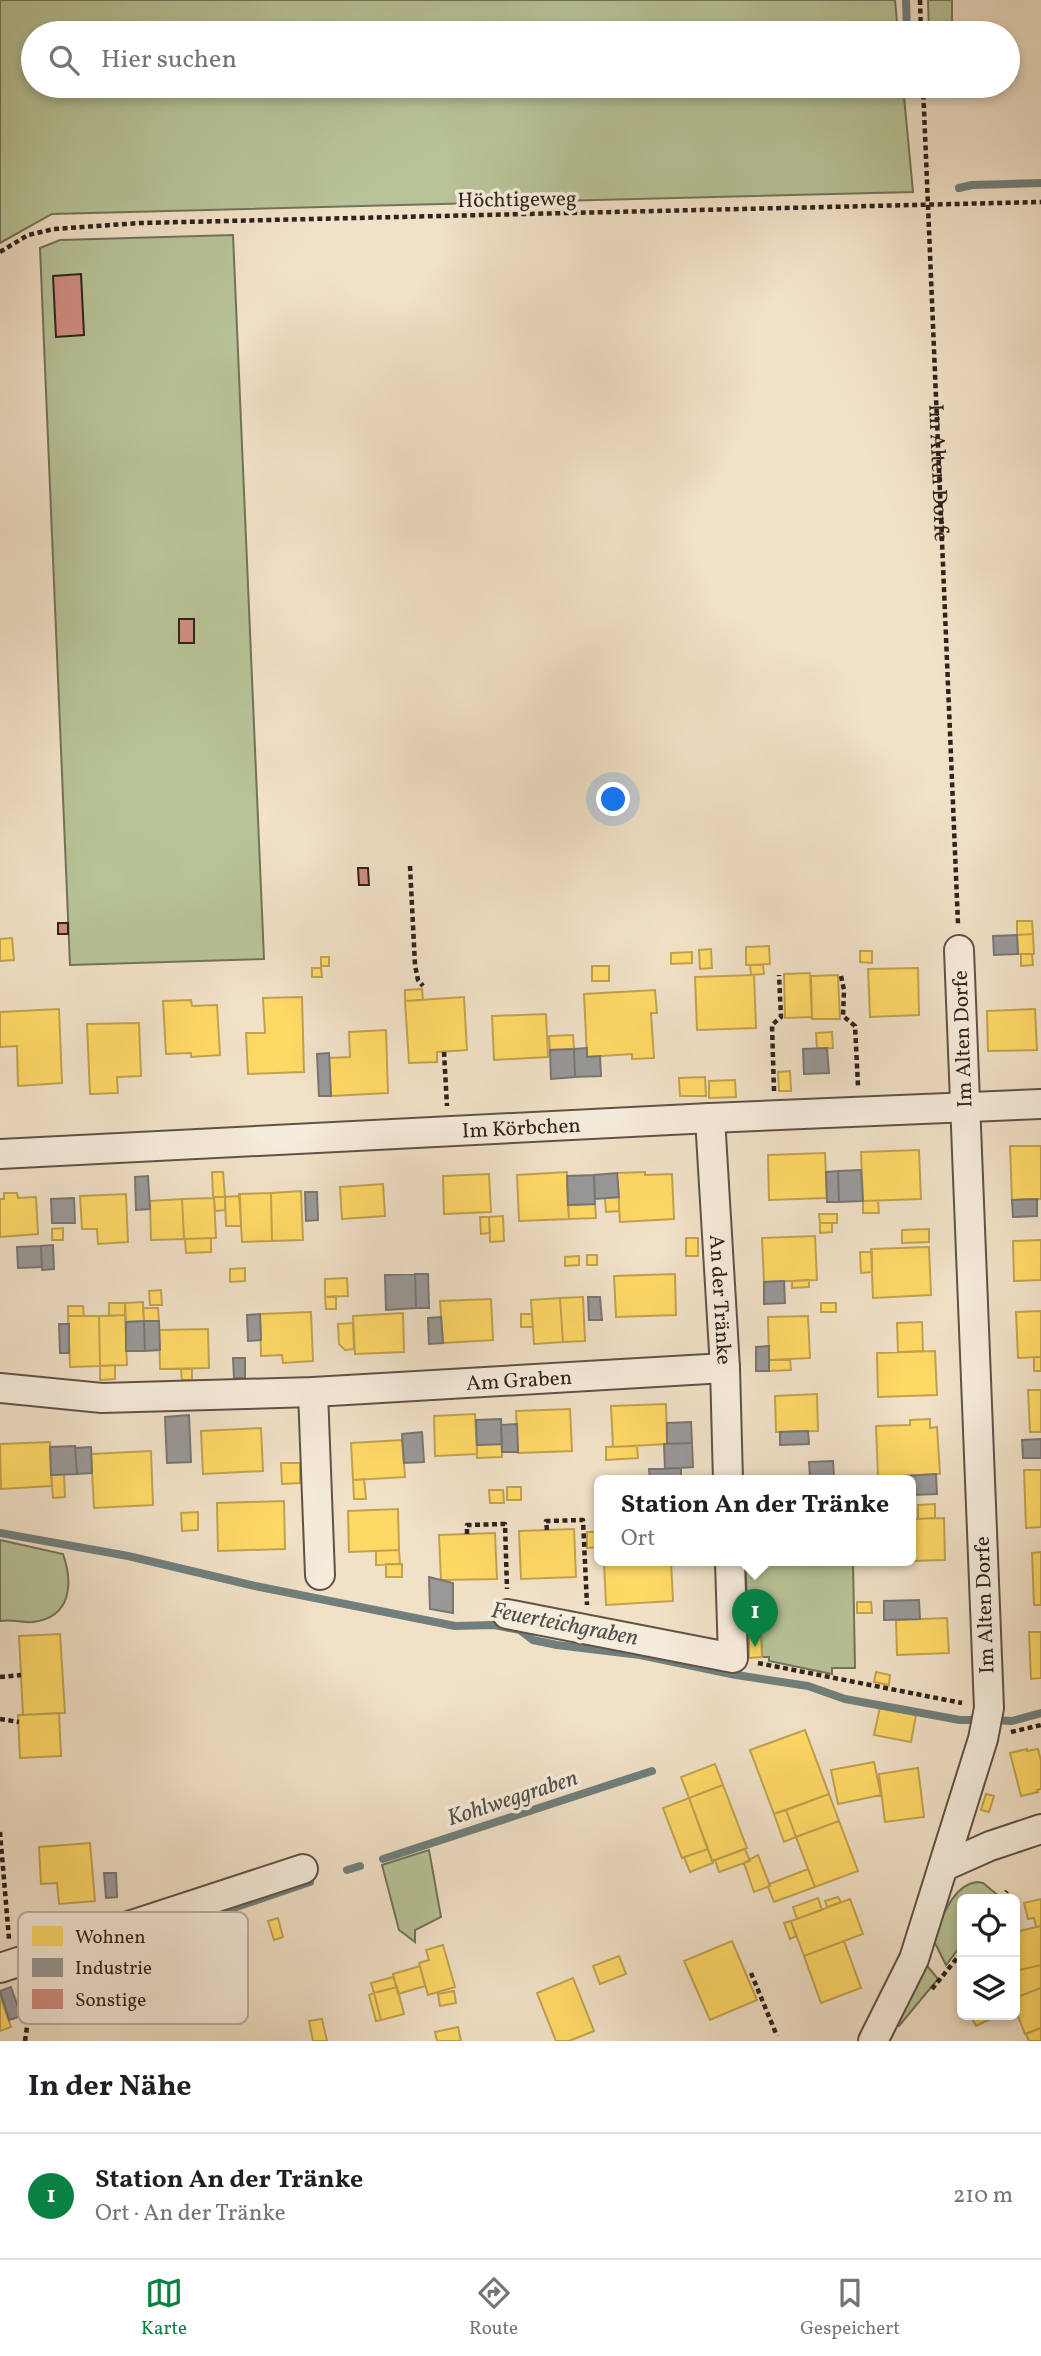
<!DOCTYPE html>
<html lang="de">
<meta charset="utf-8">
<style>
:root{--surface:#fff;--page:#f2f2f2;--text:#202124;--muted:#757577;--line:#e0e0e0;--accent:#0b8043}
body{margin:0;font-family:Vollkorn,serif;background:var(--page);color:var(--text)}
.controls{position:absolute;right:21px;bottom:21px;display:grid;overflow:hidden;border-radius:10px;box-shadow:0 4px 10px #0003}
.controls button{width:63px;height:63px;display:grid;place-items:center;padding:0;border:0;border-bottom:2px solid var(--line);background:var(--surface);color:var(--text);font:35px sans-serif}
.you{position:absolute;left:614px;top:800px;width:24px;height:24px;margin:-18px;border:5px solid #fff;border-radius:50%;background:#1a73e8;box-shadow:0 0 0 10px #1a73e833}
.badge{display:grid;place-items:center;width:46px;height:46px;border-radius:50%;background:var(--accent);color:#fff;font-size:23px;font-weight:700}
.pin{position:absolute;translate:-50% -58px;filter:drop-shadow(0 2px 4px #0008)}
.pin::after{content:'';position:absolute;top:37px;width:24px;height:21px;background:inherit;clip-path:polygon(0 0,100% 0,50% 100%)}
.popup{position:absolute;left:594px;top:1475px;width:322px;height:91px;box-sizing:border-box;display:grid;place-content:center;border-radius:10px;background:var(--surface);filter:drop-shadow(0 2px 5px #0005);font-size:23px;white-space:nowrap;color:var(--muted)}
.popup b{font-size:26px;color:var(--text)}
.popup::after{content:'';position:absolute;left:50%;top:100%;margin-left:-14px;border:14px solid transparent;border-top-color:var(--surface)}
.list{margin:0;padding:0;list-style:none}
h2{display:flex;justify-content:space-between;align-items:center;height:91px;margin:0;padding:0 28px;font-size:30px}
h2 small{font-size:23px;font-weight:400;color:var(--muted)}
.list li{display:grid;grid-template-columns:46px 1fr auto;gap:21px;align-items:center;box-sizing:border-box;height:126px;padding:0 28px;border-top:2px solid var(--line)}
.list b{display:block;font-size:26px;white-space:nowrap}
.list p{margin:0;font-size:23px;white-space:nowrap;color:var(--muted)}
.list em{font-size:23px;font-style:normal;color:var(--muted)}
.icon{flex:none;width:38px;height:38px;fill:none;stroke:currentColor;stroke-width:2;stroke-linecap:round;stroke-linejoin:round}
.map{position:relative;flex:none;width:1041px;height:2041px;overflow:hidden}
.search{position:absolute;background:var(--surface);box-shadow:0 4px 10px #0003;left:21px;right:21px;top:21px;height:77px;display:flex;align-items:center;gap:18px;box-sizing:border-box;padding:0 24px;border-radius:38px;color:var(--muted);font-size:26px}
.sheet{height:217px;background:var(--surface)}
nav{display:flex;justify-content:space-around;align-items:center;box-sizing:border-box;height:98px;border-top:2px solid var(--line);background:var(--surface);font-size:19px;color:var(--muted)}
nav a{display:grid;justify-items:center;gap:4px}
nav .on{color:var(--accent)}
.map>svg:first-child{display:block}
.green{fill:#b7c397;stroke:#73735a;stroke-width:2}
.homes{fill:#ffd966;stroke:#c1a250;stroke-width:2}
.industry{fill:#999;stroke:#797674;stroke-width:2}
.lines{fill:none;stroke-linecap:round;stroke-linejoin:round}
.stream{stroke:#707f7c;stroke-width:8}
.building{fill:#d08e84;stroke:#2f231d;stroke-width:2}
.minor-casing{stroke:#605248;stroke-width:32}
.path{stroke:#2f231d;stroke-width:4.5;stroke-dasharray:5 3.5;stroke-linecap:butt}
.minor{stroke:#f6ecdb;stroke-width:28}
.labels{text-anchor:middle;stroke-width:7;stroke-linejoin:round;paint-order:stroke}
.street-label{font-size:21px;fill:#2f231d;stroke:#f6ecdb}
.water-label{font-size:23px;font-style:italic;fill:#50514c;stroke:#f6ecdb}
.key{fill:#f6ecdb;stroke:#bab0a2;stroke-width:2}
.key-label{font-size:19px;fill:#2f231d}
</style>
<div class="map">
<svg width="1041" height="2041" viewBox="0 0 1041 2041">
<rect width="100%" height="100%" fill="#f1e1c7"/>
<filter id="stains"><feTurbulence type="fractalNoise" baseFrequency=".00286" numOctaves="4"/><feColorMatrix values="0 0 0 0 .2 0 0 0 0 .09 0 0 0 0 .02 0 0 0 .5 -.17"/></filter>
<radialGradient id="worn" r=".72"><stop offset=".6" stop-color="#630" stop-opacity="0"/><stop offset="1" stop-color="#630" stop-opacity=".3"/></radialGradient>
<path class="green" d="M0,0H895L898,33H33V86H903L913,192L52,214L0,243Z
M928,0H952V33H929Z
M233,235L264,959L70,965L40,248L60,240Z
M0,1540L63,1554C73,1583 72,1617 33,1622C22,1623 11,1619 0,1621Z
M745,1561H853L855,1668H832V1674L769,1661V1657H762L761,1636H749Z
M429,1850L441,1917L415,1930V1942L399,1930L382,1865Z
M977,1882L983,1883L1000,1897L998,1899H962V1944L946,1965L933,1939C942,1919 952,1885 977,1882Z
M924,1962L938,1979L899,2026L896,2024Z"/>
<path class="homes" d="M1017,921H1032L1033,934L1017,935Z
M1033,934L1034,954H1018L1017,935Z
M12,938L14,960L0,961V939Z
M769,946L770,964L746,965V947Z
M711,949L712,968L700,969L699,950Z
M860,951H872V963L860,962Z
M692,952V963L671,964V953Z
M1021,954H1032L1033,965L1021,966Z
M321,957H329V966H321Z
M750,965H763L764,974L751,975Z
M592,966H609V981H592Z
M312,968H321L322,977H312Z
M918,968L919,1015L870,1017L868,969Z
M810,973L812,1017L785,1018L784,974Z
M754,975L756,1028L697,1030L695,977Z
M838,975L840,1019H812L811,976Z
M422,989L423,1000L405,1001V990Z
M655,990L657,1013H651L654,1058L632,1059V1054L587,1057L584,994Z
M302,997L304,1072L248,1074L246,1033H265L263,998Z
M464,997L467,1050L437,1052V1062L409,1063L405,1001Z
M191,1000L192,1006L217,1005L220,1055L191,1057V1053L166,1054L163,1001Z
M59,1009L62,1083L18,1086L17,1046L0,1047V1012Z
M1035,1009L1037,1050L988,1051L987,1011Z
M546,1014L548,1057L494,1060L492,1016Z
M139,1023L141,1076L117,1077L118,1093L90,1094L87,1024Z
M386,1030L388,1093L331,1096L329,1058L350,1057L349,1032Z
M832,1032L833,1048L817,1049L816,1033Z
M573,1035L574,1049L550,1050L549,1036Z
M790,1071L791,1091H779L778,1072Z
M705,1077L706,1096H680L679,1078Z
M735,1080L736,1097L709,1098V1081Z
M1010,1146H1041V1199L1012,1200Z
M919,1150L921,1199L863,1201L861,1152Z
M825,1153L827,1198L769,1200L768,1155Z
M212,1172H223L225,1197H213Z
M567,1172L569,1219L519,1221L517,1175Z
M645,1172V1175L672,1174L674,1219L620,1222L617,1173Z
M489,1174L491,1212L444,1214L443,1176Z
M383,1184L385,1216L342,1219L340,1187Z
M301,1191L303,1240L272,1241L271,1193Z
M4,1193H17L18,1198L36,1197L38,1234L0,1237V1199H4Z
M271,1193L272,1241L242,1242L239,1194Z
M126,1194L128,1242L98,1244L97,1229H82L80,1196Z
M240,1196L241,1226H226L225,1197Z
M214,1197H225V1210L215,1211Z
M619,1197V1211L606,1212L605,1198Z
M214,1198L216,1238L184,1239L182,1199Z
M182,1199L184,1239L151,1240L150,1201Z
M863,1201H878L879,1213H863Z
M595,1204L596,1218L569,1219L568,1205Z
M819,1214H837V1223H820Z
M503,1216L504,1241L490,1242L489,1217Z
M480,1217H489L490,1233L481,1234Z
M820,1223H832V1232L820,1233Z
M63,1228V1240H52V1229Z
M929,1229V1242L902,1243V1230Z
M815,1236L817,1280L764,1282L762,1238Z
M211,1238V1252L186,1253L185,1239Z
M686,1238H698V1256H686Z
M1041,1240V1280L1014,1281L1013,1241Z
M929,1247L931,1295L873,1298L871,1249Z
M860,1252H872V1272L861,1273Z
M587,1255H597V1265H587Z
M579,1256V1265L565,1266V1257Z
M245,1268V1281L230,1282V1269Z
M675,1274L676,1315L616,1317L614,1276Z
M347,1278L348,1296L325,1297V1279Z
M809,1280V1287L792,1288V1281Z
M161,1290L162,1305H150L149,1291Z
M336,1296V1309H326L325,1297Z
M583,1297L585,1341L563,1342L560,1298Z
M560,1298L563,1342L534,1344L531,1300Z
M491,1299L493,1340L443,1343L440,1301Z
M143,1302L144,1321L126,1322L125,1303Z
M109,1303H125V1315L109,1316Z
M821,1303H836V1312H821Z
M68,1306H83L84,1316H68Z
M143,1308H158L159,1321H144Z
M1041,1311V1357L1018,1358L1016,1312Z
M311,1312L313,1361L283,1363L282,1355L261,1356L260,1314Z
M403,1313L404,1352L355,1354L353,1316Z
M521,1314H532L533,1327H521Z
M125,1315L127,1365L100,1366L99,1316Z
M68,1316H99L100,1366L70,1367Z
M808,1316L810,1358L769,1360L768,1317Z
M922,1322L923,1351L898,1352L897,1323Z
M353,1323L354,1349L345,1350L339,1344L338,1324Z
M208,1329L209,1368L160,1369L159,1330Z
M935,1351L937,1395L878,1397L877,1353Z
M1034,1357H1041V1371H1034Z
M790,1359L791,1370L769,1371V1360Z
M115,1365V1379L100,1380V1366Z
M181,1369H192V1380H182Z
M1028,1390H1041V1432H1030Z
M817,1394L818,1431L776,1432L775,1396Z
M666,1404L667,1444L613,1447L611,1406Z
M570,1409L572,1451L518,1453L516,1411Z
M475,1414L477,1454L435,1456L434,1416Z
M930,1419V1428L937,1427L940,1474L878,1477L876,1426L910,1425V1420Z
M261,1428L263,1471L203,1474L201,1431Z
M402,1440L405,1477L353,1480L351,1443Z
M50,1442L52,1486L1,1489L0,1444Z
M502,1444V1457L477,1458V1445Z
M637,1446L638,1458L606,1460V1447Z
M151,1451L153,1505L94,1508L91,1454Z
M281,1463H300V1483L282,1484Z
M1024,1470H1041V1527L1026,1528Z
M64,1474L65,1497L53,1498L51,1475Z
M823,1477V1481H768V1479Z
M364,1479L366,1499H354L353,1480Z
M507,1487H521V1500H507Z
M489,1490H503L504,1503H490Z
M284,1501L285,1549L218,1551L217,1503Z
M935,1504V1518L918,1519V1505Z
M398,1509L399,1550L349,1552L348,1511Z
M198,1512V1530L182,1531L181,1513Z
M944,1518L945,1560L911,1561V1519Z
M574,1529L576,1577L521,1579L519,1531Z
M587,1532H599V1547L587,1548Z
M495,1533L497,1579L441,1580L439,1535Z
M399,1550L400,1564L376,1565V1551Z
M1041,1552V1605H1034L1032,1553Z
M671,1561L673,1601L606,1605L604,1562Z
M386,1564H402V1577H386Z
M857,1602H871L872,1613H857Z
M947,1618L949,1653L897,1655L896,1620Z
M1029,1632H1041V1678L1031,1679Z
M60,1634L65,1713L23,1715L19,1636Z
M761,1635L762,1657L749,1658V1636Z
M876,1672L890,1675L889,1685L874,1682Z
M880,1707L916,1715L911,1742L874,1735Z
M59,1713L61,1756L20,1758L18,1715Z
M805,1730L829,1794L774,1814L750,1750Z
M1027,1749V1751L1038,1749L1041,1761V1789L1037,1790L1038,1792L1021,1796L1010,1753Z
M874,1762L881,1795L838,1804L831,1770Z
M715,1764L723,1785L689,1798L681,1777Z
M918,1768L924,1817L885,1822L879,1774Z
M723,1785L747,1848L712,1861L689,1798Z
M829,1794L839,1821L796,1837L786,1810Z
M986,1794L994,1796L989,1812L981,1810Z
M689,1798L708,1849L682,1858L663,1808Z
M786,1810L796,1837L784,1842L774,1814Z
M839,1821L858,1871L815,1887L796,1837Z
M90,1843L95,1901L59,1904L57,1883L41,1884L39,1847Z
M708,1849L713,1863L690,1872L684,1857Z
M745,1849L750,1861L719,1872L715,1860Z
M758,1855L770,1886L754,1892L744,1863Z
M808,1869L815,1887L774,1902L768,1887L769,1884Z
M838,1897L841,1902L827,1907L825,1901Z
M818,1898L822,1910L797,1919L793,1907Z
M850,1899L863,1934L804,1956L791,1921Z
M1041,1899V1926L1036,1927L1034,1918L1028,1919L1024,1903Z
M278,1918L283,1937L274,1940L268,1921Z
M791,1921L796,1936L790,1939L784,1923Z
M1041,1926V1965L1015,1971V1932Z
M732,1941L757,2000L710,2020L684,1961Z
M844,1941L861,1988L821,2003L804,1956Z
M443,1945L455,1987L428,1995L419,1963L429,1960L426,1950Z
M619,1956L626,1974L600,1984L593,1966Z
M1041,1965V1988L1015,1998V1971Z
M420,1966L425,1986L398,1994L393,1974Z
M393,1977L397,1987L374,1993L371,1983Z
M573,1978L594,2031L569,2041H556L537,1993Z
M397,1987L404,2014L381,2020L374,1993Z
M1041,1988V2028L1025,2034L1015,2008V1998Z
M454,1991L456,2003L440,2006L438,1994Z
M374,1993L381,2020L376,2021L369,1995Z
M0,1995L11,2027L0,2031Z
M970,2015H999L976,2026Z
M322,2019L327,2041H313L309,2021Z
M458,2027L461,2041H437L435,2032Z
M1041,2028V2041H1029L1026,2034Z"/>
<path class="industry" d="M1017,935L1018,954L994,955L993,936Z
M587,1048V1057L600,1056L601,1076L575,1077L574,1049Z
M827,1048L829,1073L804,1074L803,1049Z
M574,1049L575,1077L551,1079L550,1050Z
M329,1053L331,1096H319L317,1054Z
M861,1170L863,1201L839,1202L838,1171Z
M838,1171L839,1202H827L826,1172Z
M617,1173L619,1197L595,1199L594,1175Z
M594,1175L595,1204L568,1205L567,1176Z
M148,1176L150,1209L136,1210L135,1177Z
M305,1192H317L318,1220L306,1221Z
M74,1198L75,1223H52L51,1199Z
M1037,1199V1216L1013,1217L1012,1200Z
M53,1245L54,1269L42,1270L41,1246Z
M41,1246L42,1267L18,1268L17,1247Z
M415,1274L416,1308L386,1310L385,1275Z
M415,1274H428L429,1308H416Z
M784,1281L785,1303L764,1304V1282Z
M588,1297H600L602,1320H589Z
M260,1314L261,1340L248,1341L247,1315Z
M441,1317L443,1343L429,1344L428,1318Z
M144,1321L145,1351H126V1322Z
M144,1321H159L160,1350L145,1351Z
M59,1324H69V1353H60Z
M769,1346V1371H756V1347Z
M233,1358H245V1378H234Z
M189,1415L191,1462L167,1463L165,1417Z
M501,1419L502,1444L477,1445L476,1420Z
M691,1422L692,1443L667,1444V1423Z
M517,1424L518,1452H502L501,1425Z
M808,1431L809,1444L780,1445V1432Z
M422,1432L424,1462L404,1463L402,1434Z
M1041,1439V1458H1023L1022,1440Z
M692,1443L693,1467L665,1469L664,1444Z
M75,1446L77,1474L51,1475L50,1447Z
M91,1447L92,1473L77,1474L75,1448Z
M833,1461L834,1476L810,1477L809,1462Z
M681,1468V1481H650L649,1469Z
M936,1474L937,1494L911,1495V1481H904V1476Z
M429,1577L453,1583V1613L430,1609Z
M919,1600L920,1619L884,1620V1601Z
M104,1873H116L117,1897L106,1898Z
M11,1987L21,2016L9,2020L0,1991Z"/>
<g class="lines">
<path class="stream" d="M906,0L907,33
M959,188L972,185L1041,183
M0,1533L128,1556L255,1586L455,1626L494,1625L520,1630L533,1640L557,1645L640,1655L736,1675L808,1686L845,1699L960,1720H980
M993,1720L1012,1721L1041,1713
M383,1859L652,1771
M347,1870L360,1866
M112,1949L310,1882"/>
</g>
<path class="building" d="M81,274L84,335L56,337L53,276Z
M179,619H194V643H179Z
M358,868H368L369,885H359Z
M58,923H68V934H58Z"/>
<g class="lines">
<g class="minor-casing">
<g id="minor">
<path id="s2" d="M710,1118L725,1368L728,1481"/>
<path id="s3" d="M0,1154L710,1118L1041,1104"/>
<path id="s4" d="M0,1388L102,1398L313,1392L725,1368"/>
<path d="M313,1392L320,1575"/>
<path d="M507,1614L733,1658L730,1561"/>
<path d="M945,1866L990,1846L1041,1829"/>
<path d="M0,1968L303,1869"/>
<path d="M873,2041L914,1959L983,1739L989,1708L959,950"/>
</g>
</g>
<g class="path">
<path d="M920,0L921,33"/>
<path id="s1" d="M923,86L958,924"/>
<path d="M0,252L28,235L54,229L140,223L1041,202"/>
<path d="M410,866L415,965L418,980L423,986"/>
<path d="M841,976L844,990L843,1016L855,1026L858,1086"/>
<path d="M444,1052L447,1106"/>
<path d="M774,1091L772,1025L781,1017L779,975"/>
<path d="M547,1530L546,1521L583,1520L587,1605"/>
<path d="M467,1534V1525L505,1524L507,1589"/>
<path d="M758,1663L962,1703"/>
<path d="M0,1677L21,1675"/>
<path d="M0,1719L19,1722"/>
<path d="M1011,1732L1041,1725"/>
<path d="M0,1832L9,1939"/>
<path d="M1001,1899L1007,1891"/>
<path d="M751,1973L777,2036"/>
<path d="M932,1989L962,1952"/>
<path d="M25,2041L33,1985"/>
</g>
<use href="#minor" class="minor"/>
</g>
<g class="labels">
<g class="street-label">
<text transform="translate(517 199) rotate(-1)" y="7">Höchtigeweg</text>
<text dy="7" stroke="none"><textPath href="#s1" startOffset="387">Im Alten Dorfe</textPath></text>
<text transform="translate(962 1039) rotate(-92)" y="7">Im Alten Dorfe</text>
<text dy="7" stroke="none"><textPath href="#s3" startOffset="522">Im Körbchen</textPath></text>
<text dy="7" stroke="none"><textPath href="#s2" startOffset="182">An der Tränke</textPath></text>
<text dy="7" stroke="none"><textPath href="#s4" startOffset="520">Am Graben</textPath></text>
<text transform="translate(984 1605) rotate(-92)" y="7">Im Alten Dorfe</text>
</g>
<g class="water-label">
<text transform="translate(565 1623) rotate(11)" y="8">Feuerteichgraben</text>
<text transform="translate(512 1797) rotate(-18)" y="8">Kohlweggraben</text>
</g>
</g>
<rect x="18" y="1912" width="230" height="112" rx="10" class="key"/>
<rect x="32" y="1926" width="31" height="20" fill="#ffd966"/>
<rect x="32" y="1958" width="31" height="19" fill="#999"/>
<rect x="32" y="1989" width="31" height="20" fill="#d08e84"/>
<g class="key-label">
<text x="75" y="1943">Wohnen</text>
<text x="75" y="1974">Industrie</text>
<text x="75" y="2006">Sonstige</text>
</g>
<rect width="100%" height="100%" filter="url(#stains)"/>
<rect width="100%" height="100%" fill="url(#worn)"/>
</svg>
<div class="controls">
<button><svg class="icon" aria-label="locate" viewBox="0 0 24 24"><circle cx="12" cy="12" r="6"/><path d="M12 2v4M12 18v4M2 12h4M18 12h4"/></svg></button>
<button><svg class="icon" aria-label="layers" viewBox="0 0 24 24"><path d="M12 4l9 5-9 5-9-5zM3 14l9 5 9-5"/></svg></button>
</div>
<div class="you"></div>
<div class="pin badge" style="left:755px;top:1647px">1</div>
<div class="popup"><b>Station An der Tränke</b>Ort</div>
<div class="search"><svg class="icon" aria-label="search" viewBox="0 0 24 24"><circle cx="10" cy="10" r="6"/><path d="M15 15l6 6"/></svg>Hier suchen</div>
</div>
<section class="sheet">
<h2>In der Nähe<small></small></h2>
<ul class="list">
<li><span class="badge">1</span><div><b>Station An der Tränke</b><p>Ort · An der Tränke</p></div><em>210 m</em></li>
</ul>
</section>
<nav>
<a class="on"><svg class="icon" aria-label="map" viewBox="0 0 24 24"><path d="M3 6l6-2 6 2 6-2v14l-6 2-6-2-6 2zM9 4v14M15 6v14"/></svg>Karte</a>
<a><svg class="icon" aria-label="directions" viewBox="0 0 24 24"><path d="M12 3l9 9-9 9-9-9zM9 14v-3h6M13 9l2 2-2 2"/></svg>Route</a>
<a><svg class="icon" aria-label="saved" viewBox="0 0 24 24"><path d="M7 4h10v16l-5-4-5 4z"/></svg>Gespeichert</a>
</nav>
